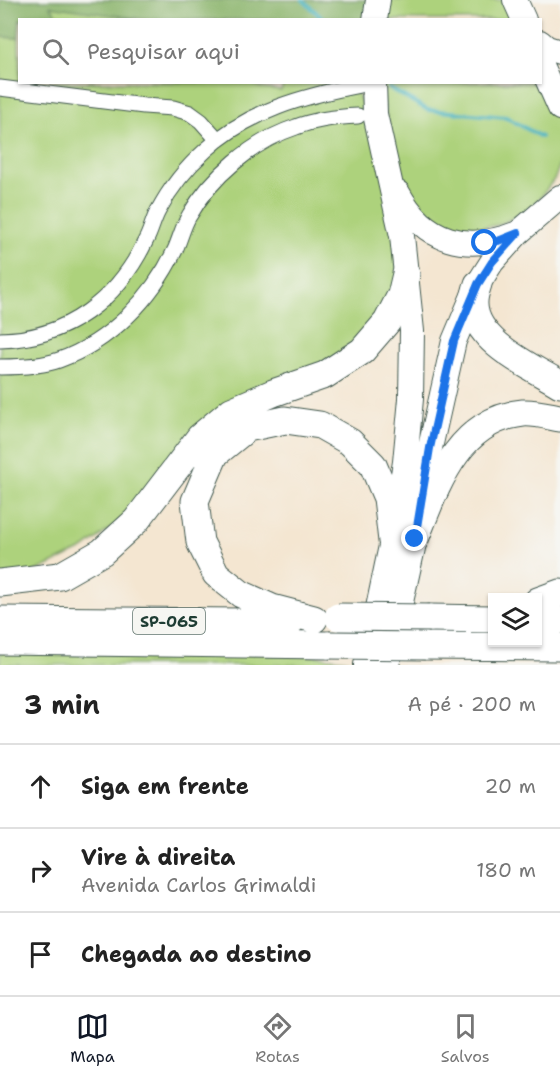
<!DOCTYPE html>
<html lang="pt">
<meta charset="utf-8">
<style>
:root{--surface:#fff;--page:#f6f6f6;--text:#222;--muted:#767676;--line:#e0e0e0;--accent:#111827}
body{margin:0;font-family:"Shantell Sans",sans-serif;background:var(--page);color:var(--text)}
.controls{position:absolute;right:18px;bottom:18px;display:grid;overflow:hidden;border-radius:0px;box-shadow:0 2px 4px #0004}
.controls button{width:54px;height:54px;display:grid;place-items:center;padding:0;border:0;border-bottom:2px solid var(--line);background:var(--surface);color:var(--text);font:30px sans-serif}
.stop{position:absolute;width:18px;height:18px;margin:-14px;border:4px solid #1a73e8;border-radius:50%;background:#fff}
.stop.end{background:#1a73e8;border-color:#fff;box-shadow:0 2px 6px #0008}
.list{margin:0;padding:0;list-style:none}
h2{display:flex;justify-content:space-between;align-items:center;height:78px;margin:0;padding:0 24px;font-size:26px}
h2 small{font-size:20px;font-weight:400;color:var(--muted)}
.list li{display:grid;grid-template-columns:39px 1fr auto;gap:18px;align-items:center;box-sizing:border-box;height:84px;padding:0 24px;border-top:2px solid var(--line)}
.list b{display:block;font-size:22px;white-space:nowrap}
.list p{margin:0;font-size:20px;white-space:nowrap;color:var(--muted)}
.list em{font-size:20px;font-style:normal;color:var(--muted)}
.icon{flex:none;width:33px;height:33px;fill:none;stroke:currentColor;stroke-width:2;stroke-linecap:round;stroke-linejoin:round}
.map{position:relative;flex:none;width:560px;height:665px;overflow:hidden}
.search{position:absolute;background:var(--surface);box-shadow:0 2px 4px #0004;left:18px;right:18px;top:18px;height:66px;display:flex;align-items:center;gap:15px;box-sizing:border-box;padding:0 21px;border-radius:0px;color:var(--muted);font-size:22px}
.sheet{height:330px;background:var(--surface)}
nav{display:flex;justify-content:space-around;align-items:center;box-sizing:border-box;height:84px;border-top:2px solid var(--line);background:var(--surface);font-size:16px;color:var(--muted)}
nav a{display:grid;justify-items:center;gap:3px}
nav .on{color:var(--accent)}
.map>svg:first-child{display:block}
.green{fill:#add27b;stroke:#668858;stroke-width:1.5}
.forest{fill:#8ab46b;stroke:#547850;stroke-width:1.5}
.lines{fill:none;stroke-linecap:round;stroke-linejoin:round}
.stream{stroke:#40b0bb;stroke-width:4}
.street-casing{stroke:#3f564c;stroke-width:17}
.primary-casing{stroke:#3f564c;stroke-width:26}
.highway-casing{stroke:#3f564c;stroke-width:29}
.street{stroke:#fff;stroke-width:15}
.primary{stroke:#fff;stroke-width:24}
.highway{stroke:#fff;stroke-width:27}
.highway-bridge-casing{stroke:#3f564c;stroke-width:29;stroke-linecap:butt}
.highway-bridge{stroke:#fff;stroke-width:27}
.route{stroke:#1a73e8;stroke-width:8}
.labels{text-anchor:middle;stroke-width:4.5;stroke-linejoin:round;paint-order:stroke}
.shield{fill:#f6f6f2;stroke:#60746d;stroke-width:1.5}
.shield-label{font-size:16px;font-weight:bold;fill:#1f3d34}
</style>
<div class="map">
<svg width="560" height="665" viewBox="0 0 560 665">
<rect width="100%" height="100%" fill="#f6f6f2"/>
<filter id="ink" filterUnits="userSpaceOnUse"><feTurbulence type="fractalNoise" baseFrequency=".0167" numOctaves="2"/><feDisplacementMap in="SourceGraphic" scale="12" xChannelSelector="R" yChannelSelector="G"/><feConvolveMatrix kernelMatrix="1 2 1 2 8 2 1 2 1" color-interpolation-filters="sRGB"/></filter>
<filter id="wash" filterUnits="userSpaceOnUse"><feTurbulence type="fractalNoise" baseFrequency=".008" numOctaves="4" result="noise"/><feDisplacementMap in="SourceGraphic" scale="24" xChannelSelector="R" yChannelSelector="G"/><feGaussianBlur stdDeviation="1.35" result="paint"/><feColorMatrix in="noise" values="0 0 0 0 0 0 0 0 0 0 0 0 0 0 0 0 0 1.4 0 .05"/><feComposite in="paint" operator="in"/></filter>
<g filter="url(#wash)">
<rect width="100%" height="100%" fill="#f4e6d1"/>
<path class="green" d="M385,0H505L514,20H382Z
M49,5L147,19H60Z
M0,37L19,38L20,82H250L261,88L281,91L284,83L354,84L388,172L401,295L370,336L322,366L126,517L83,549L11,583H0Z
M541,82L560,124V164L555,178L541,197L522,214L498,225L471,229L449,227L429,219L400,184L380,83Z
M0,653L299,654L347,660L346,665H0Z"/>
<path class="forest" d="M0,0H368L365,20H147L50,6L60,19L20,20L19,38L0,37Z"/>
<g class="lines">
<path class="stream" d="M303,0L324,20
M389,88L428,110L506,117L541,137"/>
</g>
</g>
<g filter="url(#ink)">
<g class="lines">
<g class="street-casing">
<path id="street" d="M0,88L144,106L173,108L190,113L201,121L218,140
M0,340C67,339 118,299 146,240C151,231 153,220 158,211C170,188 187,167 206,150C248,111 304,96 360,85
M0,367C17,367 43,366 59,360C110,342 152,298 175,250C180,239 183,226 189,216C211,177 253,141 296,127C316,119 337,117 358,116"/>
</g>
<g class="primary-casing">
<path id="primary" d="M515,0L524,20
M375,20L378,0
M540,42L547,48L560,52
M540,63L560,108
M398,193C425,243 467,253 518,233
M366,665L392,541L405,462L411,399L412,331L402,236L375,114L374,82
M387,665L415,539L430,448L454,341L478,284L492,262L518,233L560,197"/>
</g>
<g class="highway-casing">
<path id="highway" d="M478,284C476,290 474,296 474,302C472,341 532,367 560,384
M415,539C436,487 457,420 523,413C534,412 549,416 560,418
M0,583L60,576L102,552L136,521L200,437L231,411L273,393L325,375L362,351L387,322L401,295L406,274
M538,601L560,593
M430,618L492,619
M314,619L272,608L241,594L216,574L200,542L195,501L215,454L247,428L285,420L320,425L350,442L373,465L387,498L392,541
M0,620L242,622L292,620
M538,620H560
M0,641L329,645
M425,646L560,647"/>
</g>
<use href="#street" class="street"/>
<use href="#primary" class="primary"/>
<use href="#highway" class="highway"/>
<g class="highway-bridge-casing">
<path id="highway-bridge" d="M338,617L430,618
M329,645L425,646"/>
</g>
<use href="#highway-bridge" class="highway-bridge"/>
</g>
</g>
<g class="lines" filter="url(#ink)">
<path class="route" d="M415,539L430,448L454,341L478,284L492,262L518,233L498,241L485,243"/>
</g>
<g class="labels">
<rect class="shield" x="133" y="608" width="72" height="26" rx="4.5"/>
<g class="shield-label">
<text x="169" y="627">SP-065</text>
</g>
</g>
</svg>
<div class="controls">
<button><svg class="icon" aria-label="layers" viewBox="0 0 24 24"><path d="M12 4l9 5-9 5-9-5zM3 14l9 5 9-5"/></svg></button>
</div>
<div class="stop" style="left:485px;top:243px"></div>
<div class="stop end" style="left:415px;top:539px"></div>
<div class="search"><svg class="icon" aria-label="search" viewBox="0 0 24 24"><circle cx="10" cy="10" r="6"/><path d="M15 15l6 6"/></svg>Pesquisar aqui</div>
</div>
<section class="sheet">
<h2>3 min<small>A pé · 200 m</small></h2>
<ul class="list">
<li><svg class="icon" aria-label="ahead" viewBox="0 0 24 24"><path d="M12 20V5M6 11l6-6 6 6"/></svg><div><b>Siga em frente</b></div><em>20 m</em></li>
<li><svg class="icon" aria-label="right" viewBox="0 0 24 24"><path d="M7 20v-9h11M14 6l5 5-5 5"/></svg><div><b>Vire à direita</b><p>Avenida Carlos Grimaldi</p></div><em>180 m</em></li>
<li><svg class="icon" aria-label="arrive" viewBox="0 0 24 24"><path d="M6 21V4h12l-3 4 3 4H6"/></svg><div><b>Chegada ao destino</b></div></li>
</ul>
</section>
<nav>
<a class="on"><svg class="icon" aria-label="map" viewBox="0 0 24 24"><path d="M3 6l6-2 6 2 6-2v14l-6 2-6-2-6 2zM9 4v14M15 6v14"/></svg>Mapa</a>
<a><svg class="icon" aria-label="directions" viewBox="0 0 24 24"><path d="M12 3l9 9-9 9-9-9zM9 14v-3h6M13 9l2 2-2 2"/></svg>Rotas</a>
<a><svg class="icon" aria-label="saved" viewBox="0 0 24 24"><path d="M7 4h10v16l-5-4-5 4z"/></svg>Salvos</a>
</nav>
